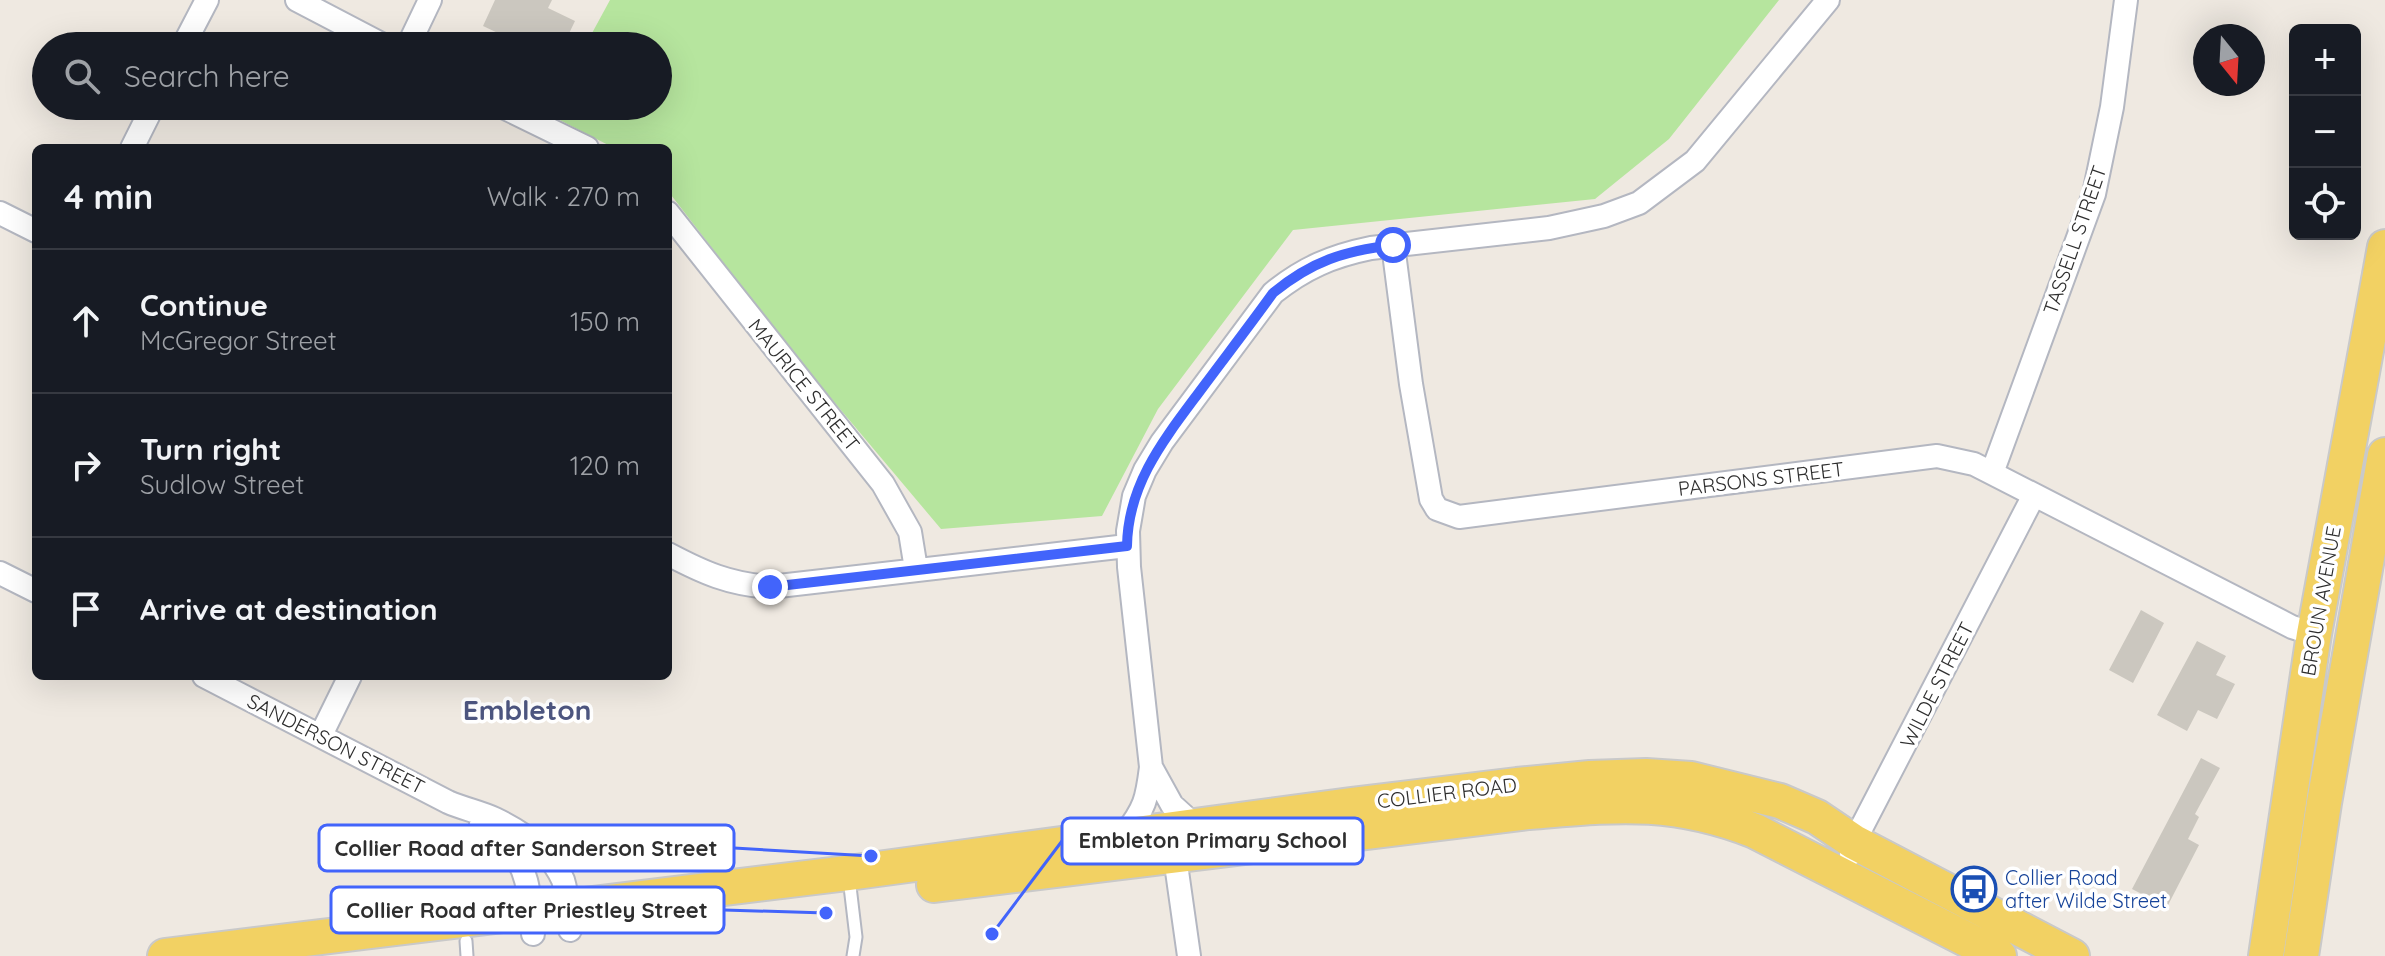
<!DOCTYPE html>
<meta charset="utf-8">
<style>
:root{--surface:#171b24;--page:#20242c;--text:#f1f3f6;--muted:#9ea1a6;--line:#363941}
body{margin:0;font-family:Quicksand,sans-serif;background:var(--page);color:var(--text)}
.controls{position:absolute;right:24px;top:24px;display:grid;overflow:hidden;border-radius:12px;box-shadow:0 8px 32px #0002}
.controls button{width:72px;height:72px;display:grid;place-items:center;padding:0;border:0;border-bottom:2px solid var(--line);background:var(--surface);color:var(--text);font:40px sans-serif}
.compass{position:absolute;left:2193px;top:24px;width:72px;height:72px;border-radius:50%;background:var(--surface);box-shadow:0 8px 32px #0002;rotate:162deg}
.stop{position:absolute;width:24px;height:24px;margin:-18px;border:6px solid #4264fb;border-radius:50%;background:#fff}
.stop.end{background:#4264fb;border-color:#fff;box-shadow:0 2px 8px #0008}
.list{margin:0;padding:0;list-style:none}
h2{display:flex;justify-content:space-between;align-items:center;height:104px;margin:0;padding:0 32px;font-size:34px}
h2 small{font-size:26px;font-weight:400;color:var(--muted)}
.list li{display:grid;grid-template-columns:52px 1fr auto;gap:24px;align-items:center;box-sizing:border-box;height:144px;padding:0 32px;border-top:2px solid var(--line)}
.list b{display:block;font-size:30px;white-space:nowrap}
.list p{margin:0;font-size:26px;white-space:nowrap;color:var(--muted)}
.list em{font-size:26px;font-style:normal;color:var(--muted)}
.icon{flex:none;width:44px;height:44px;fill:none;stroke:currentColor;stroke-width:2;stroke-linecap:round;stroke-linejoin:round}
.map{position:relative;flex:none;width:2385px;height:956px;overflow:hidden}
.search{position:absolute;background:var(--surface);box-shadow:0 8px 32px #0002;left:32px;top:32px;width:640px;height:88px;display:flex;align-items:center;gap:20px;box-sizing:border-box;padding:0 28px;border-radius:44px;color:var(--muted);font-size:30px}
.panel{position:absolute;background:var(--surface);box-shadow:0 8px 32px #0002;left:32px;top:144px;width:640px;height:536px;border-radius:12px}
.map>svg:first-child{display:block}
.green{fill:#b6e59e}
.building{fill:#cbc7bf}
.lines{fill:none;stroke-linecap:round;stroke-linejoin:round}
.lane-casing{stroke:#b4b7c1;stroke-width:15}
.street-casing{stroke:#b4b7c1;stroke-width:26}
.primary-casing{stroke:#c9c9c9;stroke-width:38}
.lane{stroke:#fff;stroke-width:11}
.street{stroke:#fff;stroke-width:22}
.primary{stroke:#f2d163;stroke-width:34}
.route{stroke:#4264fb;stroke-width:10}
.labels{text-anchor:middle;stroke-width:7;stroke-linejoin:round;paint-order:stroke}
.street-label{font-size:20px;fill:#2e2e2e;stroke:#fff}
.transit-label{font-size:20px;fill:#164399;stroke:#fff;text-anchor:start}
.district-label{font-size:28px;font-weight:bold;fill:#4d5680;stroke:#fff}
.leader{fill:none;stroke:#4264fb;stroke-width:3}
.callout-dot{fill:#4264fb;stroke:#fff;stroke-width:3}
.callout{fill:#fff;stroke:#4264fb;stroke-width:3}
.callout-label{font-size:22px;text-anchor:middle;font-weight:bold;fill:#2e2e2e}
</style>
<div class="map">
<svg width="2385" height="956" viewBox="0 0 2385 956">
<rect width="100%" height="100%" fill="#efe9e1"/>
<path class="green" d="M610,0H1779L1669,139L1595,199L1293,230L1158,409L1102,516L941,529L792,352L668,191V148H614L548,114L553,106H658V46H585Z"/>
<path class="building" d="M495,0H552L548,8L575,21L563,46H525L483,26Z
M2141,610L2164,623L2133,683L2109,670Z
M2197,641L2226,656L2216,675L2235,684L2217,719L2198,710L2187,731L2157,715Z
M2201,758L2220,768L2195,814L2199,817L2188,839L2199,845L2167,907L2132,889Z"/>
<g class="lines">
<g class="lane-casing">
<path id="lane" d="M849,878L856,937L853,956
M466,941L467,956"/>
</g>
<g class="street-casing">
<path id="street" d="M297,0L385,46
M183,46L207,0
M408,46L430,0
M501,106L587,148
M132,148L153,106
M0,213L36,231
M668,213L883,484L910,532L916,569
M1393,245L1411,384L1431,499L1437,509L1459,517L1937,456L1974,464L2292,627L2314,634
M1992,473L2094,194L2112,107L2126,0
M668,554C704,573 729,584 770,587L1127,546
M0,573L36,591
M204,676L448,802C464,809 480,812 495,819C522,832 551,852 563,880C568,895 568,914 570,930
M321,735L350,676
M1151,767L1172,805L1194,825
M481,824C488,831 498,836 506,844C530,868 530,902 533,934
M1125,834C1145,808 1147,799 1151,767L1129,567L1128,531L1134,496L1145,470L1162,442L1273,293C1304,268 1332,256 1371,248L1549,228L1604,216L1639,203L1695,161L1828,0
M1851,854L1854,842L2034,495
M1175,857L1189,956"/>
</g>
<g class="primary-casing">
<path id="primary" d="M934,885L1529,812C1616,805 1671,798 1755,831L1999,956
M165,956L848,873L1351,805L1517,785L1590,778L1646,776L1691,779L1780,801L1817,817L1854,842L2072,956
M2266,956L2314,634L2385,247
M2301,956L2324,803L2385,455"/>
</g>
<use href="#lane" class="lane"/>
<use href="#street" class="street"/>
<use href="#primary" class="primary"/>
</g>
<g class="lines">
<path class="route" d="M770,587L1127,546C1128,482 1166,437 1203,387C1226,356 1250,325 1273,293C1312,261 1344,251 1393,245"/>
</g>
<defs>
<g id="bus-ring" transform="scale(2.3)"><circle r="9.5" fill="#fff" stroke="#1a4fb4" stroke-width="1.5"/><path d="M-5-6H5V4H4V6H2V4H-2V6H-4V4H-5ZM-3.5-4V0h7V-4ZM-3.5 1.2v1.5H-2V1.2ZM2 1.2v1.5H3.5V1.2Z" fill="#1a4fb4"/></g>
</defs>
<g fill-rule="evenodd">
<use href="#bus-ring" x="1974" y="889"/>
</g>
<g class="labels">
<g class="street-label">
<text transform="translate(2075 240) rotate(-71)" y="7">TASSELL STREET</text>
<text transform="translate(804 385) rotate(51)" y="7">MAURICE STREET</text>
<text transform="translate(1761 479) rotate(-7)" y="7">PARSONS STREET</text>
<text transform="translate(2321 601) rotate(-80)" y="7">BROUN AVENUE</text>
<text transform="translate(1937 685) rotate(-63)" y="7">WILDE STREET</text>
<text transform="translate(336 744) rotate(27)" y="7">SANDERSON STREET</text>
<text transform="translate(1447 793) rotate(-7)" y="7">COLLIER ROAD</text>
</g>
<g class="transit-label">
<text x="2005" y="885">Collier Road<tspan x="2005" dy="23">after Wilde Street</tspan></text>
</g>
<g class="district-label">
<text x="527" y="720">Embleton</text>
</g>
</g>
<path class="leader" d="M992 934L1062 841M871 856L734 848M826 913L724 910"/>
<g class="callout-dot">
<circle cx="992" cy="934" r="8"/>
<circle cx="871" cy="856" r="8"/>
<circle cx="826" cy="913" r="8"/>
</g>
<g class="callout">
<rect x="1062" y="818" width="301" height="46" rx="8"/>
<rect x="319" y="825" width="415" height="46" rx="8"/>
<rect x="331" y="887" width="393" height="46" rx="8"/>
</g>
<g class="callout-label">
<text x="1213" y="848">Embleton Primary School</text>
<text x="526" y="856">Collier Road after Sanderson Street</text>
<text x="527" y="918">Collier Road after Priestley Street</text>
</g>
</svg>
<div class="controls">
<button>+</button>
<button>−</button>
<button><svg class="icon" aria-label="locate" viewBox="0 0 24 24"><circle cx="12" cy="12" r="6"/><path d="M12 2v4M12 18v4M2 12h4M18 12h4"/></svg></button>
</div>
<svg class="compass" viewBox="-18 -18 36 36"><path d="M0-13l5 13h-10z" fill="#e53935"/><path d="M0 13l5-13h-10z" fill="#9ea1a6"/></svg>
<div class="stop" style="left:1393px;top:245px"></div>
<div class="stop end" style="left:770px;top:587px"></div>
<div class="search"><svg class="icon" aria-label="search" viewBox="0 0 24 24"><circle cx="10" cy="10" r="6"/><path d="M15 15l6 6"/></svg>Search here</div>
<section class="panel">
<h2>4 min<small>Walk · 270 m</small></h2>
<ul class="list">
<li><svg class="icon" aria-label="ahead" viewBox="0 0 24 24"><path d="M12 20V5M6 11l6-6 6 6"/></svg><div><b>Continue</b><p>McGregor Street</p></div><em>150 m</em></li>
<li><svg class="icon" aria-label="right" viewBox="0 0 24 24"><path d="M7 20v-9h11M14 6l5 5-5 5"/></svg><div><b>Turn right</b><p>Sudlow Street</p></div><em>120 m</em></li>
<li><svg class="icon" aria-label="arrive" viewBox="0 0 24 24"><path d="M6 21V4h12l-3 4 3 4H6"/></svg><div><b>Arrive at destination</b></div></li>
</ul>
</section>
</div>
